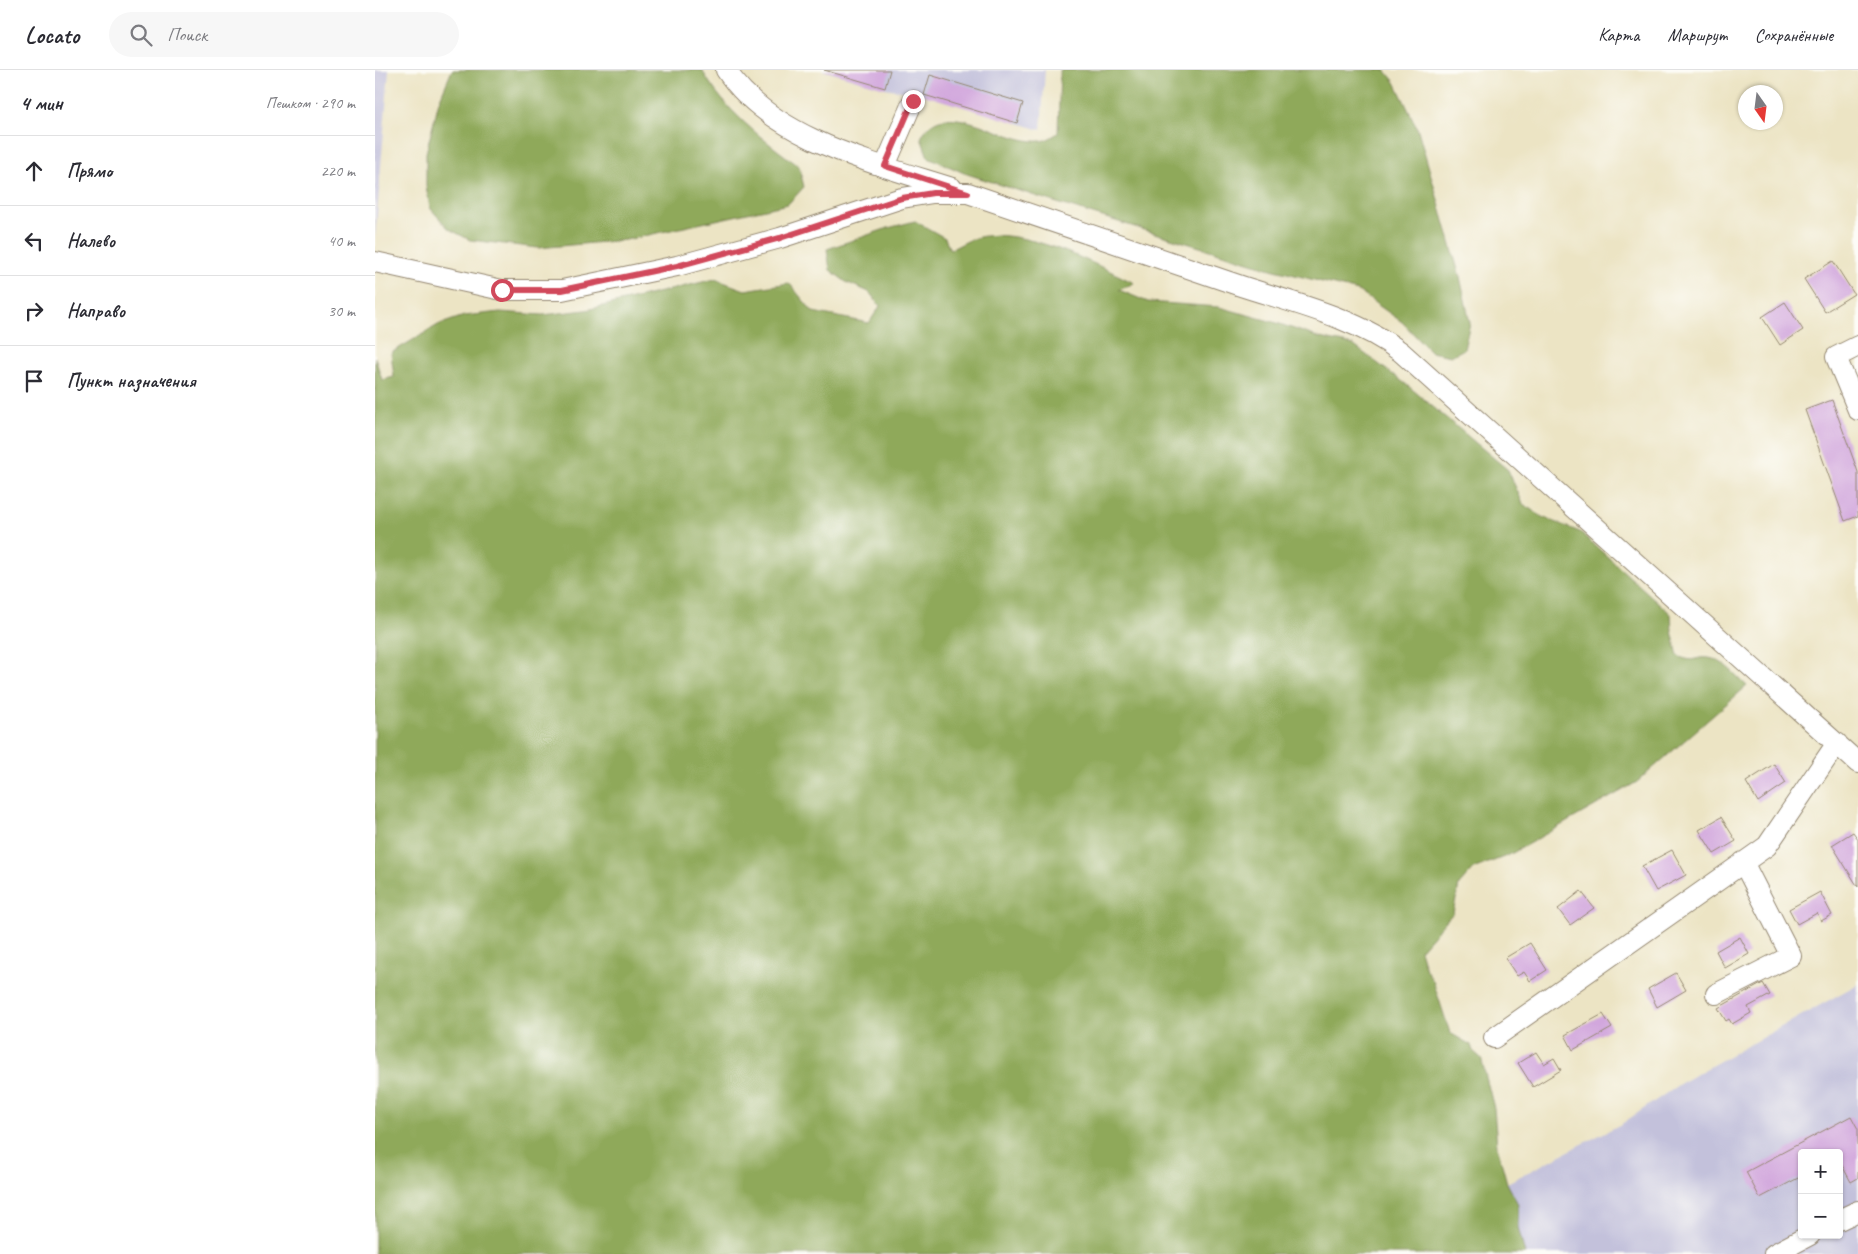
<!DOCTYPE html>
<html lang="ru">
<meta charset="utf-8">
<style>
:root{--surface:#fff;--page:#f7f7f7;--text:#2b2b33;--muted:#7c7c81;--line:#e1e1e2}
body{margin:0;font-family:Caveat,sans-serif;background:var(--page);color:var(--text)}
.controls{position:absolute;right:15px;bottom:15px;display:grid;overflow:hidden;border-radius:5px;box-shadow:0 1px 4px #0004}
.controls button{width:45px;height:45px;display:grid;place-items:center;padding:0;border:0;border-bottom:1px solid var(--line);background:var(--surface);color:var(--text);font:25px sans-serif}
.compass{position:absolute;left:1363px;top:15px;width:45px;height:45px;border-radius:50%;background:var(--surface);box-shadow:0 1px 4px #0004;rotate:166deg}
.stop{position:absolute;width:15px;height:15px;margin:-11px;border:4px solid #d1495b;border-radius:50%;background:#fff}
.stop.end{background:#d1495b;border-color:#fff;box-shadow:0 1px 5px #0008}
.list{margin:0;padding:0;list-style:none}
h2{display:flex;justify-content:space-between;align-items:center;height:65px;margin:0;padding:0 20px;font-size:21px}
h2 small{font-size:16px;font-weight:400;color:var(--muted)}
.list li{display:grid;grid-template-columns:32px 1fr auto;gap:15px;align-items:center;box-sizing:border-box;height:70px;padding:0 20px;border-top:1px solid var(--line)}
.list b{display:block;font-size:19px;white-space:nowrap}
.list em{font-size:16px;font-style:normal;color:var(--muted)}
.icon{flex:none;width:28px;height:28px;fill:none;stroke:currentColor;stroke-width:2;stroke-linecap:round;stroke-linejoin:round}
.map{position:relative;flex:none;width:1483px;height:1184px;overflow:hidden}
header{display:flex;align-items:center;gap:30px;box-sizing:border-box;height:70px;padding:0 25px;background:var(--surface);border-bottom:1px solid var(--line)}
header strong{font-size:24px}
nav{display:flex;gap:28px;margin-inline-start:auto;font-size:18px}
.search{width:350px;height:45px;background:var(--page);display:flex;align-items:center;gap:12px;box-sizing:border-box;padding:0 18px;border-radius:28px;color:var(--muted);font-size:19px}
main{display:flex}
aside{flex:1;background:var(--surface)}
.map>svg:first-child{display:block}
.industrial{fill:#c3c1db;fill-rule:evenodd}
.forest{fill:#8fa95a;stroke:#656a3c}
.building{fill:#d2a7dd}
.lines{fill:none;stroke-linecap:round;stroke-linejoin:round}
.minor-casing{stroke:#948771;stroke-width:22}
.minor{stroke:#fff;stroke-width:20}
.route{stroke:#d1495b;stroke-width:6}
</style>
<header>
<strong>Locato</strong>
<div class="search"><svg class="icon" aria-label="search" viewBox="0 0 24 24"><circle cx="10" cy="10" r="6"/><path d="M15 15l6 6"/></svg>Поиск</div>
<nav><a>Карта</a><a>Маршрут</a><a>Сохранённые</a></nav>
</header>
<main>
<aside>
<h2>4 мин<small>Пешком · 290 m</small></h2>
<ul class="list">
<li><svg class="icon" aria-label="ahead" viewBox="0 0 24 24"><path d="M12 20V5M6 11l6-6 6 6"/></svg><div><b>Прямо</b></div><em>220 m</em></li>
<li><svg class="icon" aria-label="left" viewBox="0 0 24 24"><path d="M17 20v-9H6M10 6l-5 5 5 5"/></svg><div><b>Налево</b></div><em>40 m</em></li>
<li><svg class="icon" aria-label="right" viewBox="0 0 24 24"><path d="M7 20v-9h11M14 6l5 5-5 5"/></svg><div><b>Направо</b></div><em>30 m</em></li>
<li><svg class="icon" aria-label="arrive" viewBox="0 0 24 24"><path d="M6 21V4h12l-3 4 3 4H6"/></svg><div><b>Пункт назначения</b></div></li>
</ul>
</aside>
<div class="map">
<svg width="1483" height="1184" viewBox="0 0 1483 1184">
<rect width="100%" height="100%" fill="#fdfcf7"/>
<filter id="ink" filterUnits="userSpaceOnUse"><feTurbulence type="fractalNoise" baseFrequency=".02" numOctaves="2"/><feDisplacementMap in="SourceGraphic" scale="10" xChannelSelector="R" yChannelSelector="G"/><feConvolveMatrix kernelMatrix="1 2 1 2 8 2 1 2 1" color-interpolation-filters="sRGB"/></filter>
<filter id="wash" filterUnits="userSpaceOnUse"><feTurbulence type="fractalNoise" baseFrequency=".0096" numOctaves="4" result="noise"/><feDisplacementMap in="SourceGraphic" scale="20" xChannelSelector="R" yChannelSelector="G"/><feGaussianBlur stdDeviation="1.12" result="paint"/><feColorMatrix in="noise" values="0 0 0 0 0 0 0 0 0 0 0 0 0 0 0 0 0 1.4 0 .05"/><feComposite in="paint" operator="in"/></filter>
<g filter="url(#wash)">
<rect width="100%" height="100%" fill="#ece4c4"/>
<path class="industrial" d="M0,0H14L0,169Z
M447,0H670L666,60L549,25L510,18Z
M1483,914V1184H1150L1143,1157V1134L1132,1113L1248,1053L1309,1011ZM1427,1083H1464V1165H1427Z"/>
<path class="forest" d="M77,0H327C348,39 388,70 424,96L429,117L413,134L251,170L163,178L95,170L74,159L55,138L51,116V83L64,31Z
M685,0H1010L1020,12L1043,60L1085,207L1095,253L1089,279L1076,286L1056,282L1027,252L983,221L896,199L679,132L589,103L553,87L546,68C567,21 628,74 665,71C671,71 678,66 683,63Z
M540,151L570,168L575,180C583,176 591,171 600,168C645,155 719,193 759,213L744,220L773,232L844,237L902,253L945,268L978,275L1032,315L1133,400L1148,434L1167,447L1205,462L1296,544L1297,561L1303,586C1320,594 1319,586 1334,588C1349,590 1361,606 1372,616L1262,712L1134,785L1098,799L1084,815L1078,843L1045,880L1051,900L1058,911L1075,963L1096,975L1098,981L1106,988L1119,1038L1122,1076L1132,1113L1143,1134V1157L1150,1184H0V287L7,310L19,307L16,283L63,255L89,246L125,242L168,245L211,240L340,209L370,220L414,213L438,242L494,253L505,236L494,222L471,212L455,200L452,179L513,158Z"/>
<g id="blocks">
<path class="building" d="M449,0H515L510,18Z
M555,5L648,33L642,53L549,25Z
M1458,191L1479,224L1450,242L1429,209Z
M1410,232L1428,260L1405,275L1387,247Z
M1457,330L1483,402V446L1470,451L1430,340Z
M1399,694L1411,713L1383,732L1371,712Z
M1346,747L1361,771L1339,784L1324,760Z
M1478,762L1483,769V817L1457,775Z
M1297,780L1311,805L1281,821L1267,796Z
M1206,821L1219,838L1195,855L1183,839Z
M1445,822L1457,845L1446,851L1442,843L1422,854L1414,839Z
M1365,867L1374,884L1350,898L1341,881Z
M1155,873L1172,900L1155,911L1149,902L1142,906L1130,888Z
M1301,903L1311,920L1282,937L1273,919Z
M1388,913L1395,925L1373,937L1376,943L1357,954L1354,949L1351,951L1343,938Z
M1228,944L1237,958L1198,980L1190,965Z
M1161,982L1169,994L1179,988L1186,1000L1158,1017L1143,993Z
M1476,1046L1483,1059V1108L1476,1112L1464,1090V1083H1427V1106L1385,1128L1371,1102Z"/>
</g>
</g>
<g filter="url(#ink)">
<use href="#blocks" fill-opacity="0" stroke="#948771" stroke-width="1"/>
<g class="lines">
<g class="minor-casing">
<path id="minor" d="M351,0C396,69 502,94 577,118
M510,96L538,31
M0,192L127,220H187L302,196L405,168L527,128L558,123H593C684,154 775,185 866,216C918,233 982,248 1026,282L1483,693
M1483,276L1461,287L1483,340
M1341,924L1416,886L1368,792
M1119,968L1392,776L1462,673
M1464,1150L1483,1141
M1399,1184L1435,1165"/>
</g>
<use href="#minor" class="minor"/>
</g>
</g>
<g class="lines" filter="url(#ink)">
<path class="route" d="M127,220H187L302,196L405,168L527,128L558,123H593L510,96L538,31"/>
</g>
</svg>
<div class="controls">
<button>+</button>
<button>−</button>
</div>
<svg class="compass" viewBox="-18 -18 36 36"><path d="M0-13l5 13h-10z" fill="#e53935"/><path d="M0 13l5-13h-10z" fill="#7c7c81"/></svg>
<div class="stop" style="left:127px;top:220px"></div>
<div class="stop end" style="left:538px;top:31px"></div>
</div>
</main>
